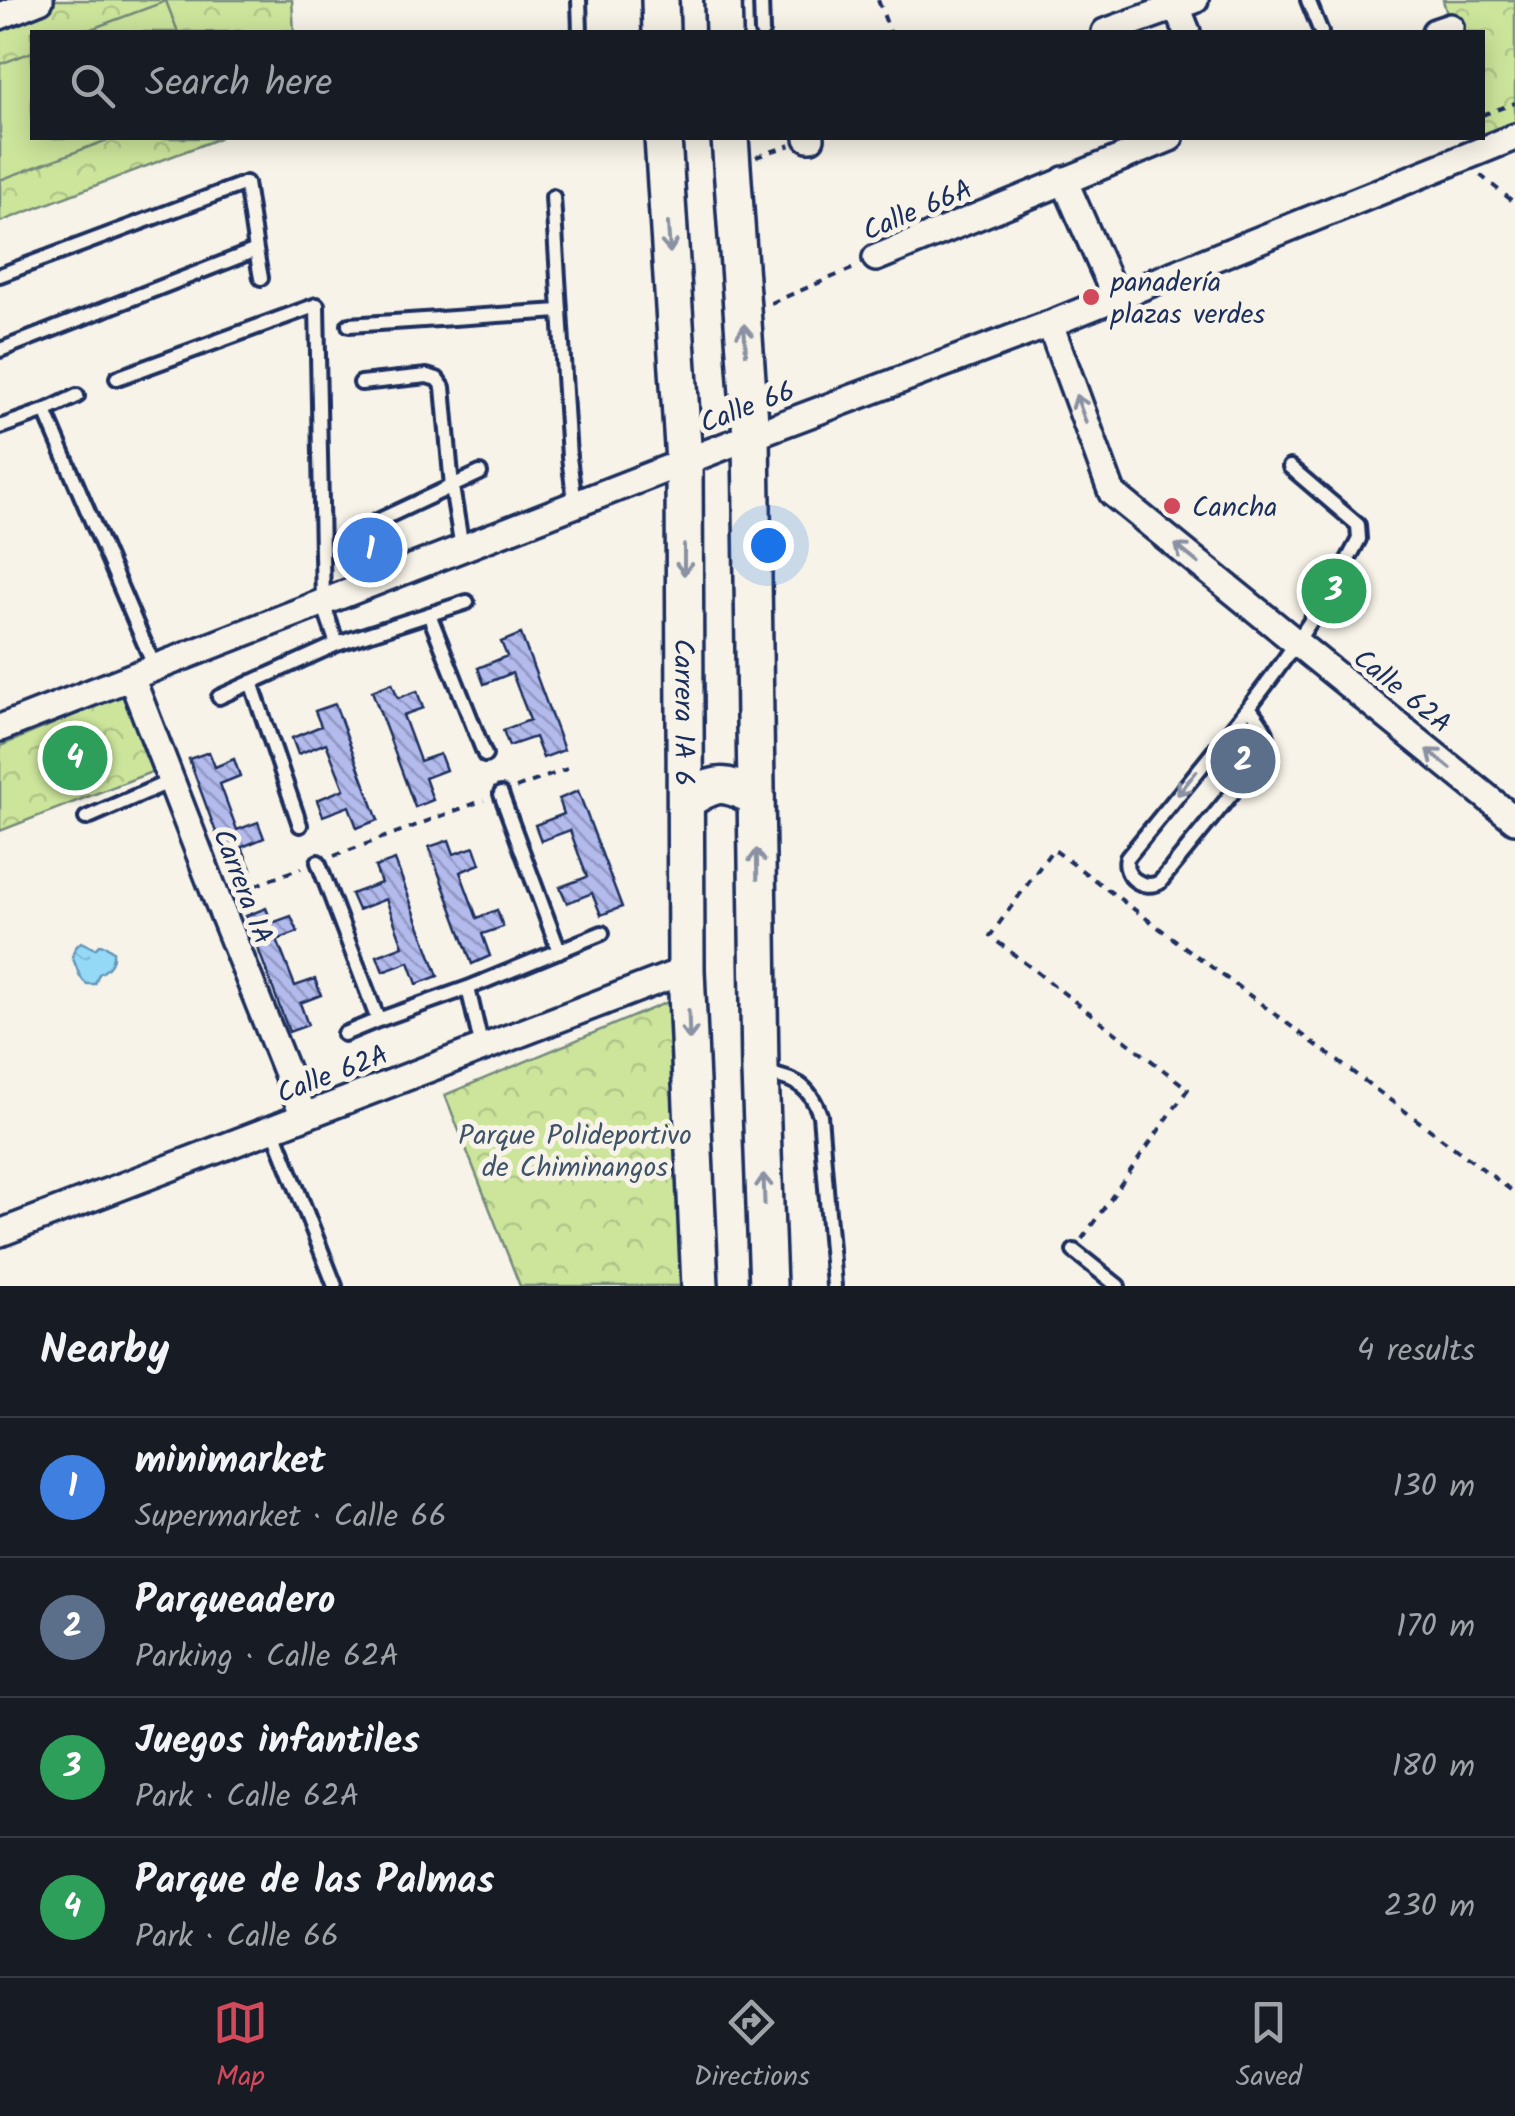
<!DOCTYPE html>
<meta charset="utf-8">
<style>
:root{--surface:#171b24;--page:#242831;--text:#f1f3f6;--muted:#9ea1a6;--line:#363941;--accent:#d1495b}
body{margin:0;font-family:Kalam,sans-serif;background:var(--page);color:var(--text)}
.you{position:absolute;left:768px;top:545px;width:35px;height:35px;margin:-25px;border:8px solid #fff;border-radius:50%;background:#1a73e8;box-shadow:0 0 0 15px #1a73e833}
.badge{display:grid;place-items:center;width:65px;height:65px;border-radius:50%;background:var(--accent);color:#fff;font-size:32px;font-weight:700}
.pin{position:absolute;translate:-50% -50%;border:5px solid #fff;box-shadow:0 2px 10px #0006}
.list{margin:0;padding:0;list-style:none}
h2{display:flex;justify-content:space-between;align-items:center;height:130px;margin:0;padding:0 40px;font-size:42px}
h2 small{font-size:32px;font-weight:400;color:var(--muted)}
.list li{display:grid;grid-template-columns:65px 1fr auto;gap:30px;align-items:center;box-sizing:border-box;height:140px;padding:0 40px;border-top:2px solid var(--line)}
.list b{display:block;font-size:38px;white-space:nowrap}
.list p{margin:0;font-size:32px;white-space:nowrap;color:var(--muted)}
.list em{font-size:32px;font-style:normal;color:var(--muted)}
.icon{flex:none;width:55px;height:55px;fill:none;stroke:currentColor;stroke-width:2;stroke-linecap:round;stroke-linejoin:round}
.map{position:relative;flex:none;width:1515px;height:1286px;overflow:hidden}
.search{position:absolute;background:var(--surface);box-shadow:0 5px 25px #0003;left:30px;right:30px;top:30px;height:110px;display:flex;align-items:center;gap:25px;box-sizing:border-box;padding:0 35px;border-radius:0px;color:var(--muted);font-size:38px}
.sheet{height:690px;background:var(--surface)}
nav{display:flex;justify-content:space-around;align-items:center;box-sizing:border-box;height:140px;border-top:2px solid var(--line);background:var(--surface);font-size:28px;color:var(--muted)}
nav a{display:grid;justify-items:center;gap:5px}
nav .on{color:var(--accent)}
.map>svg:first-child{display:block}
.park{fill:url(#park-crowns);stroke:#748a7c;stroke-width:2.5}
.pitch{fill:#cce59b;stroke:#748a7c;stroke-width:2.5}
.water{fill:url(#water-ripples);stroke:#6496b9;stroke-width:2.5}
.building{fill:url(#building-back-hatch);stroke:#1b2f5e;stroke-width:2.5}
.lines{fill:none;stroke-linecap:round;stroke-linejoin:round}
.lane-casing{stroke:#1b2f5e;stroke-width:20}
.street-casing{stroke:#1b2f5e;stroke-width:32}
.secondary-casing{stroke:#1b2f5e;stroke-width:42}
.path{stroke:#1b2f5e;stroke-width:4;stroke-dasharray:8 8;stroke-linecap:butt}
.lane{stroke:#f7f3e8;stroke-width:12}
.street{stroke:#f7f3e8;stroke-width:25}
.secondary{stroke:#f7f3e8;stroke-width:35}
.oneway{stroke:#8991a3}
.poi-dot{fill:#d1495b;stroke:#f7f3e8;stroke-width:4}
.labels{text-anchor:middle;stroke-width:10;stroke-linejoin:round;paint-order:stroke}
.street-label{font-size:28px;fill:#1b2f5e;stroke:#f7f3e8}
.poi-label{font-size:28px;fill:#1b2f5e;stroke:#f7f3e8;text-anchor:start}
.park-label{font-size:28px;fill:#3e536a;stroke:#f7f3e8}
</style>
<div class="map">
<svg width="1515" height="1286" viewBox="0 0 1515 1286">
<defs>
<pattern id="park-crowns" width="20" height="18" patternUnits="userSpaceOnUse" patternTransform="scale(2.5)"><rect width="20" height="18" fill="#cce59b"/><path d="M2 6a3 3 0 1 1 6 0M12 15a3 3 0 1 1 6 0" fill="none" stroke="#afc588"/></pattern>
<pattern id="water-ripples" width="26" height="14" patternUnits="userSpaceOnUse" patternTransform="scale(2.5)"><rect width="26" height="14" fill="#94daf6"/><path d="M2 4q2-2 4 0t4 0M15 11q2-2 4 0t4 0" fill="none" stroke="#7fbbd5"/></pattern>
<pattern id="building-back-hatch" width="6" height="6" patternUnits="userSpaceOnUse" patternTransform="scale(2.5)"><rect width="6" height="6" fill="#b3baec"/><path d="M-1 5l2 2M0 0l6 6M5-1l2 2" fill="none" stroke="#9198c2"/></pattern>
</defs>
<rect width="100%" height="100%" fill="#f7f3e8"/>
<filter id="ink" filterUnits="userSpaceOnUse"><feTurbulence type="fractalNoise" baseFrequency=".01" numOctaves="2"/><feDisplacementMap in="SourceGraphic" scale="20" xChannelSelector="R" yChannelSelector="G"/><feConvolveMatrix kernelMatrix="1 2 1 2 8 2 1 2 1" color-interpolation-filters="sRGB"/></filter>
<g filter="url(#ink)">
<path class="park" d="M40,0H292L294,32H32V138H220L0,222V16Z
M1443,0H1515V137L1483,148L1480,138H1482V32H1452Z
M125,694L154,771L0,831V746Z
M670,1001L682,1286H520L445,1095Z"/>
<path class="pitch" d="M166,1L178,32H83Z
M32,52V138H113L0,180V64Z"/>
<path class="water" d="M81,942L95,949L99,945L106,946L113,951C114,963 109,969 99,974L95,984H87C77,977 78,967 72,957L75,948Z"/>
<path class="building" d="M521,634L564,750L543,758L535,737L509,746L503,730L530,720L512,673L484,684L478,668L507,656L501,642Z
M392,683L398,698L417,691L423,708L403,715L420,761L440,754L446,770L425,778L433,800L415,807L372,691Z
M335,704L378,820L357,828L349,806L323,816L317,800L344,789L326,743L298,754L292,738L321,726L315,711Z
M209,752L215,767L234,759L240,776L220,784L237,830L258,822L264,838L242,847L251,869L232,876L189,759Z
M578,791L622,907L601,915L592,893L567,903L560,887L587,877L570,830L541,841L535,825L564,814L559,799Z
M449,840L454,854L474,847L480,864L460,872L477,918L497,910L503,927L482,934L490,956L472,964L429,847Z
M395,860L438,976L417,984L409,962L383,972L377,956L403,946L386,899L358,910L351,894L381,883L375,867Z
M266,908L272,923L291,916L298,932L277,940L295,986L315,979L321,995L300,1003L308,1025L289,1032L246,916Z"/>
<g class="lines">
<g class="lane-casing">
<path id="lane" d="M579,0L580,32
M761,0L762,32
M1308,0L1321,32
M553,197L569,457L575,504
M256,250L261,278
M0,275L246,183L256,250L0,350
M349,325L559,311
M117,378L317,305L323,603L337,644
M361,383L427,376L437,379L443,387L452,487L462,548
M45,411L155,668
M0,427L45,411L77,396
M371,524L480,473
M429,614L485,755
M251,682L300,825
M219,697L337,644L467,602
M1249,707C1260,723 1274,735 1264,754L1160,882C1144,891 1122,877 1127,858C1210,755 1298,657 1359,539L1358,525L1290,467
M501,794L559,951
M86,818L171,781
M318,862L378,1020L468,988L602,933
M468,988L482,1048
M344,1034L378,1020
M764,1073C795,1079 809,1084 820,1115L834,1286
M273,1128L335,1286
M1074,1251L1118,1286"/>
</g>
<g class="street-casing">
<path id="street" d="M1177,7L1187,32
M0,16L40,0
M1105,32L1195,0
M1435,32L1450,27
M808,138H811
M1064,180L1116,298
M876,258L1170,138
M1050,324L1112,493L1515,820
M131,677L217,899L304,1116
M0,728L751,436L1050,324L1515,137
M0,1233L686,970"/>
</g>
<g class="secondary-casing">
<g id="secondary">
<path d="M660,0L661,32"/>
<path d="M723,0L724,32"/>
<path id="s1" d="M663,138L684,462L686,970L700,1286"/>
<path d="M730,138L751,436L760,1072L768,1286"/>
<path d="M686,801C717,781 723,781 756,798"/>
</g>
</g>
<path class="path" d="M878,0L890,32
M1482,115L1515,103
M756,157L790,145
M1480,175L1515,203
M771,303L854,268
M516,788L567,769
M334,856L484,800
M240,891L301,868
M1082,1239L1188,1089L990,936L1053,849L1515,1193"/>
<use href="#lane" class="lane"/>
<use href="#street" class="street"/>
<use href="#secondary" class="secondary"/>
</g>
<defs><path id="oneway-shaft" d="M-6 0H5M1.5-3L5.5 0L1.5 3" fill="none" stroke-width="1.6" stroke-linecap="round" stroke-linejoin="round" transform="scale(2.5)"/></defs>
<g class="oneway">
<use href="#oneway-shaft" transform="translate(669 238) rotate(86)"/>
<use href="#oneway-shaft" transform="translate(745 339) rotate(-94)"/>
<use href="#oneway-shaft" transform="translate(1081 409) rotate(-110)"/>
<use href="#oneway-shaft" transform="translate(1187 554) rotate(-141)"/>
<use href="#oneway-shaft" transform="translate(684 560) rotate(90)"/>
<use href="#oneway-shaft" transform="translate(1439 759) rotate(-141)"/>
<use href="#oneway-shaft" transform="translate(1187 783) rotate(129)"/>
<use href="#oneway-shaft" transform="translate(757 864) rotate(-91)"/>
<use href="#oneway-shaft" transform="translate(689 1025) rotate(88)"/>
<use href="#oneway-shaft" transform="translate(764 1189) rotate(-92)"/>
</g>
</g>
<g class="poi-dot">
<circle cx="1091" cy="297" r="10"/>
<circle cx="1172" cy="506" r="10"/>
</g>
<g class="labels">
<g class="street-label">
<text transform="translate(917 209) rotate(-23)" y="10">Calle 66A</text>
<text transform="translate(747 406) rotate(-21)" y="10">Calle 66</text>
<text transform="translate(1403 690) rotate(39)" y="10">Calle 62A</text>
<text dy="10" stroke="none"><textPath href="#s1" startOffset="575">Carrera 1A 6</textPath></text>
<text transform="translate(244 886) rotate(69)" y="10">Carrera 1A</text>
<text transform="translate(332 1073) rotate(-21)" y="10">Calle 62A</text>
</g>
<g class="poi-label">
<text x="1111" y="291">panadería<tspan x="1111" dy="32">plazas verdes</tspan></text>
<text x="1192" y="516">Cancha</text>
</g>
<g class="park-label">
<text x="575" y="1144">Parque Polideportivo<tspan x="575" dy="32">de Chiminangos</tspan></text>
</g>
</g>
</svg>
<div class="you"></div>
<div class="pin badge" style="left:370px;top:550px;background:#3f7fe0">1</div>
<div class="pin badge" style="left:1243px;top:761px;background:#5c6f8a">2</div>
<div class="pin badge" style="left:1334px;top:591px;background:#2e9e5b">3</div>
<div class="pin badge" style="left:75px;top:758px;background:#2e9e5b">4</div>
<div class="search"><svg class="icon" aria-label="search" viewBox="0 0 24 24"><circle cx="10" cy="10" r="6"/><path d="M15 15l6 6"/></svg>Search here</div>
</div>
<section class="sheet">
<h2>Nearby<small>4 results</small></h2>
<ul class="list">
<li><span class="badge" style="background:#3f7fe0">1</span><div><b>minimarket</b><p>Supermarket · Calle 66</p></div><em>130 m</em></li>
<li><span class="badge" style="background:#5c6f8a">2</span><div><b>Parqueadero</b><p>Parking · Calle 62A</p></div><em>170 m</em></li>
<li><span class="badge" style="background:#2e9e5b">3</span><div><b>Juegos infantiles</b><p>Park · Calle 62A</p></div><em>180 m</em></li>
<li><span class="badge" style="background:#2e9e5b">4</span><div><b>Parque de las Palmas</b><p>Park · Calle 66</p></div><em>230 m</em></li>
</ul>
</section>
<nav>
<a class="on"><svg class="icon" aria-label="map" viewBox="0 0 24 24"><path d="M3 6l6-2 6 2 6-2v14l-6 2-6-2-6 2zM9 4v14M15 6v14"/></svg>Map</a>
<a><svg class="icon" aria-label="directions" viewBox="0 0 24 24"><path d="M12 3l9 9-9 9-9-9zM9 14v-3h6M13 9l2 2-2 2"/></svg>Directions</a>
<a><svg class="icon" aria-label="saved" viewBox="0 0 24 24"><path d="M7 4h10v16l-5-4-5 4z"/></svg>Saved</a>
</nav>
